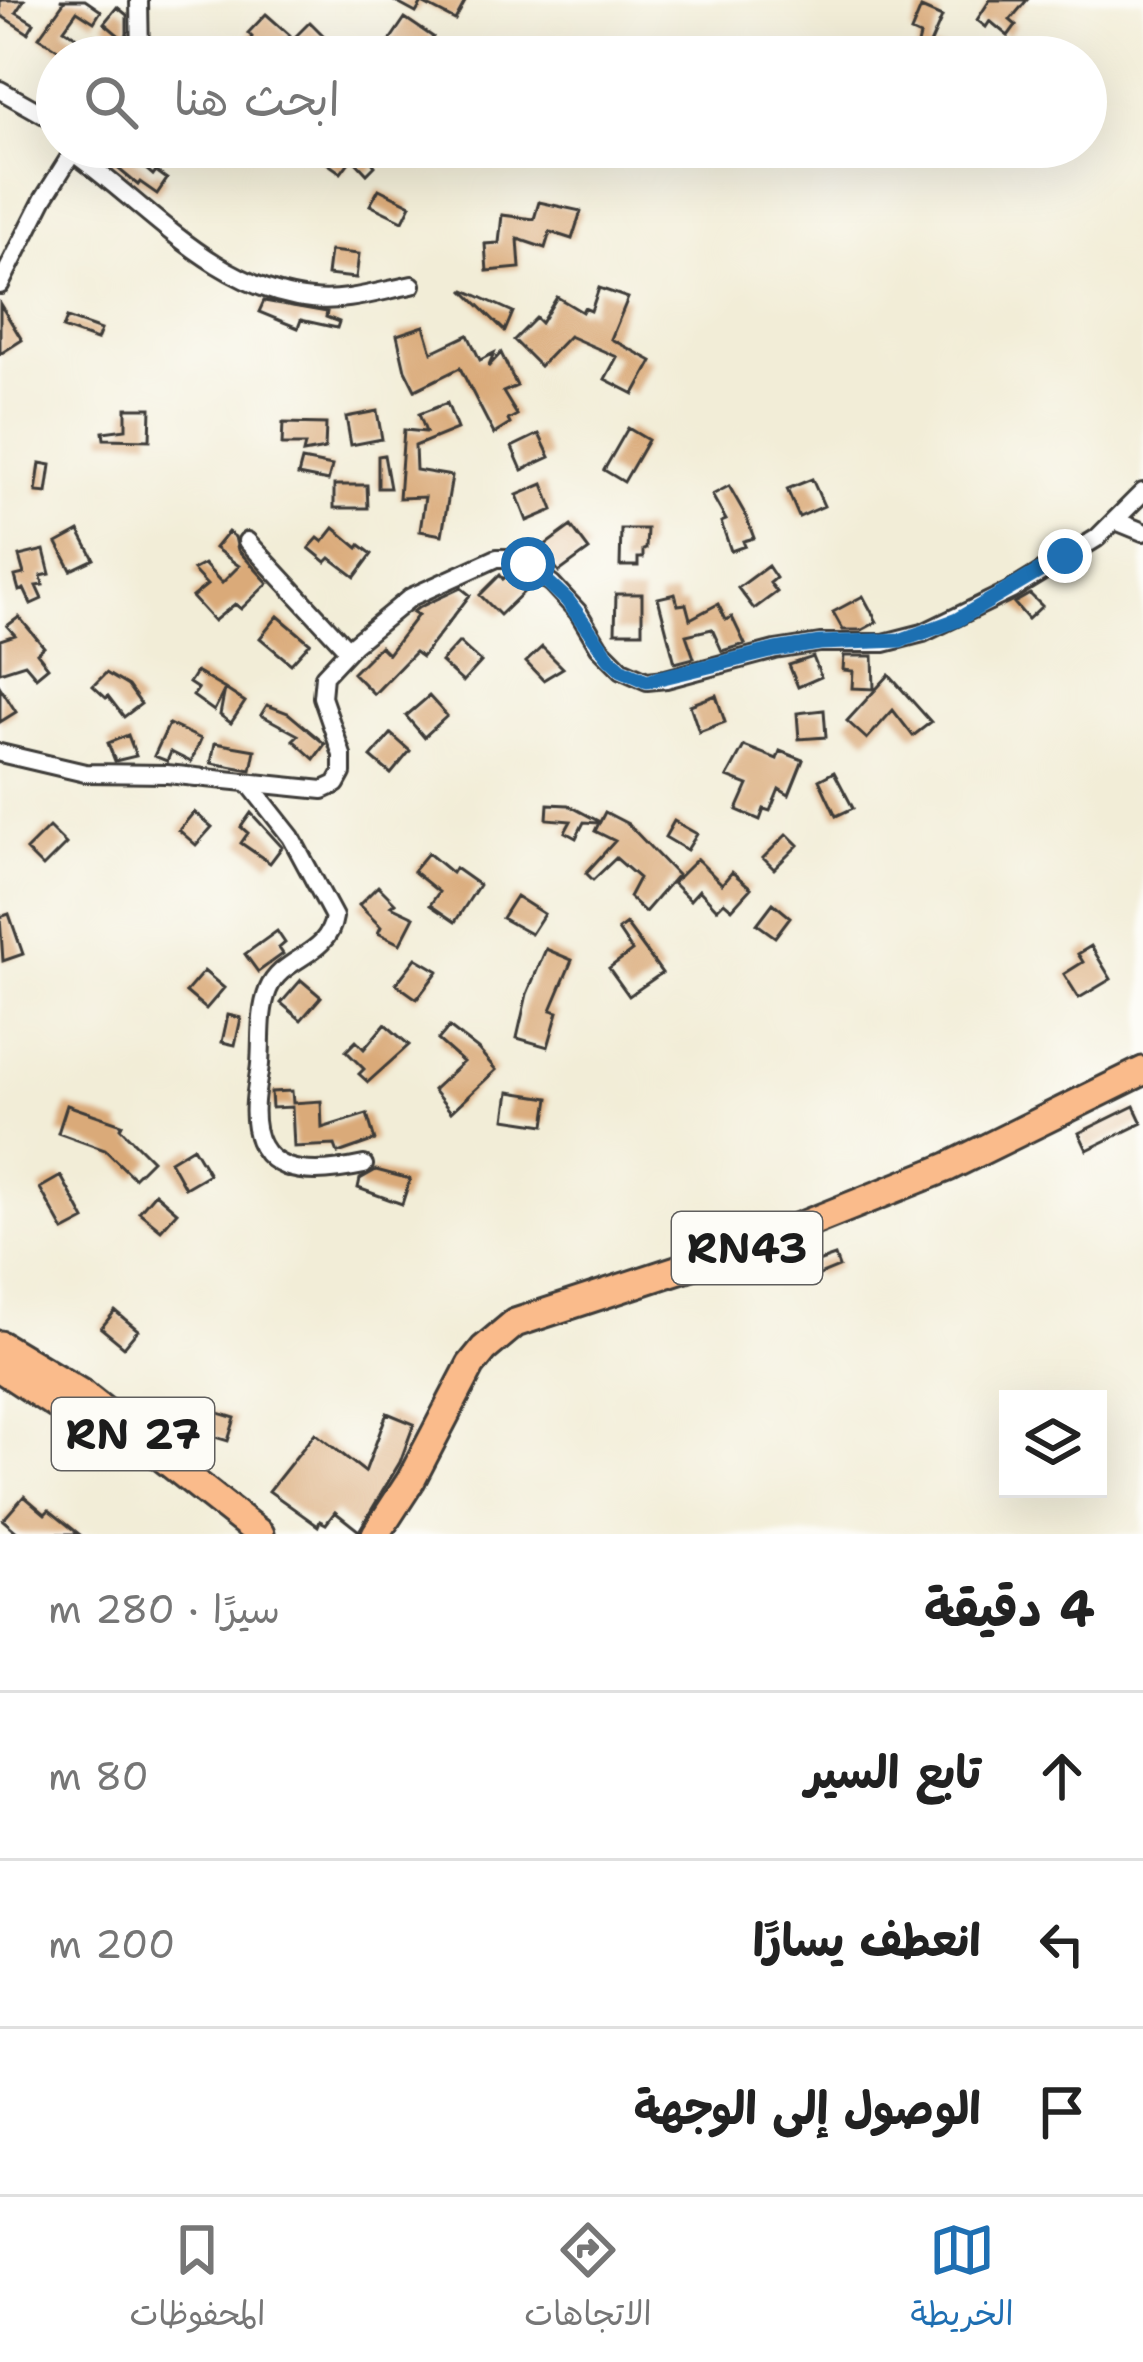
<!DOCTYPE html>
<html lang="ar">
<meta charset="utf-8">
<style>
:root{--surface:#fff;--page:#f2f2f2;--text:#222;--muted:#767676;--line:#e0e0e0;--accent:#1f6fb2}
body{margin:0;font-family:"Shantell Sans","Playpen Sans Arabic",sans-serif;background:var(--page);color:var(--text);direction:rtl}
.controls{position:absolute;right:36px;bottom:36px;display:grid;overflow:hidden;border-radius:0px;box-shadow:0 12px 48px #0002}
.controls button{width:108px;height:108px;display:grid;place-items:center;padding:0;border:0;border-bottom:3px solid var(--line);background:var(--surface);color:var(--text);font:60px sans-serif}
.stop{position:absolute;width:36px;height:36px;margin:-27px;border:9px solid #1f6fb2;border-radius:50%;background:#fff}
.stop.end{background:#1f6fb2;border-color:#fff;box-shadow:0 3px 12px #0008}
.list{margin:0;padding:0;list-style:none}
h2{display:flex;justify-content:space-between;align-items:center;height:156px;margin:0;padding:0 48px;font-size:51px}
h2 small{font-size:39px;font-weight:400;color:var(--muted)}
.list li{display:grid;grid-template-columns:78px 1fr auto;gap:36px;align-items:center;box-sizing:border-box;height:168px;padding:0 48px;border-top:3px solid var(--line)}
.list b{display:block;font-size:45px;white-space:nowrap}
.list em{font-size:39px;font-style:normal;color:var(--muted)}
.icon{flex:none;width:66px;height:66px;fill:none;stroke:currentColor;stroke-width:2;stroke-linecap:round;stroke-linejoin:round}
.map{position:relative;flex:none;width:1143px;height:1534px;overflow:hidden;direction:ltr}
.search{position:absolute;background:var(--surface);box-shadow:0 12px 48px #0002;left:36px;right:36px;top:36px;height:132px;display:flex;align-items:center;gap:30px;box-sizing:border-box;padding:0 42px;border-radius:66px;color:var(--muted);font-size:45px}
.sheet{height:660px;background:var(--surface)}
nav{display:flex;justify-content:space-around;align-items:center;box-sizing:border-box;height:168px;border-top:3px solid var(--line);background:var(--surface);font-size:33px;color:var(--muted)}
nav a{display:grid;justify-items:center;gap:6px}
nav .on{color:var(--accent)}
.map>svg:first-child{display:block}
.building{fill:#daaa79}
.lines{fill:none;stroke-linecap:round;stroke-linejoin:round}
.street-casing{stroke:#3c3b38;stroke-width:22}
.primary-casing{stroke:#3c3b38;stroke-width:33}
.street{stroke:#fff;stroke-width:16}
.primary{stroke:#fabb8b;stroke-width:27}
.route{stroke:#1f6fb2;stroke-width:15}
.labels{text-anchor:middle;stroke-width:10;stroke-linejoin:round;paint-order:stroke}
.shield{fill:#fdfcf7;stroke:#605f5e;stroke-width:3}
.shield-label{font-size:42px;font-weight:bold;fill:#1c1c1c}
</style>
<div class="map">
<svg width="1143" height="1534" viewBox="0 0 1143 1534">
<rect width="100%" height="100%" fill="#fdfcf7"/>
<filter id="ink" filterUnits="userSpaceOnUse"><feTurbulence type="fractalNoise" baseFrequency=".00833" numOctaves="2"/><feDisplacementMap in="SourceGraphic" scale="24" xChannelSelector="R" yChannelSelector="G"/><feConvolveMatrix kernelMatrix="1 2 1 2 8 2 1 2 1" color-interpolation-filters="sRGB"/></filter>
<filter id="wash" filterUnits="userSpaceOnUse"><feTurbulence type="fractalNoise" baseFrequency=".004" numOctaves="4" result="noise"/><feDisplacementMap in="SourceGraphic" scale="48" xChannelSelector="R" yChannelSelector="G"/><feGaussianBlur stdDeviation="2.7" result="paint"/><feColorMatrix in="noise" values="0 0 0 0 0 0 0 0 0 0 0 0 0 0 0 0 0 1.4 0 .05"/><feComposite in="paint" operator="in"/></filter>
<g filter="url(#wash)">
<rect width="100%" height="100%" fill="#f2edd7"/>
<g id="blocks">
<path class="building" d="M0,0H24L16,12L34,23L28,33L0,15Z
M60,0H85L101,11L94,22L77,11L64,29L93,47L87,57H70L39,37L64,2Z
M392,0H466L455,20L422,3L416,13Z
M990,0H1027L1010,20L1016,25L1008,36L990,21L986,27L977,20Z
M117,7L127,15V34L123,39L104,23Z
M921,8L942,17L929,47L953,52L952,57H915L920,36L911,32Z
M266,14L290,35L270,57H240L252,37L248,33Z
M405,18L433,37L419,57H409L388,43Z
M310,22L332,44L318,57H309L292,40Z
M92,147H120L153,175L156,171L167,179L157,194L140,182L138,185Z
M320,147H360L375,166L367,174L352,158L341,173L314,154Z
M379,189L411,205L403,221L370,205Z
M539,202L581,211L572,239L550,232L545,248L518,239L520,268L487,271L485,244L499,243L502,215L534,219Z
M330,251L359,254L356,278L327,275Z
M599,288L628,298L611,339L652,361L634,394L605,379L617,357L569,336L540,366L514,340L536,318L541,323L557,297L582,312L584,308L591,311Z
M465,290L513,312L505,331L464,291Z
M264,301L327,312L326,317L339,322L337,328L301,320L298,328L259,312Z
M0,304L22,340L0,354Z
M67,318L101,330L97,340L63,328Z
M424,326L432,352L468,335L480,360L494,353L488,367L501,353L517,386L503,392L517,415L508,420L510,424L494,434L460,368L415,390L405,370L397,335Z
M447,403L457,429L415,446L416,470L452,476L442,535L420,531L425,497L399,498L404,430L426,432L419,414Z
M126,408H151L150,440L104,439L103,432L126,429Z
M377,411L382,439L351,445L346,417Z
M283,423L326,424L325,449L303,453L305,445H282Z
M628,428L648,440L624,482L604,470Z
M539,434L550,457L522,470L512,447Z
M384,455L390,488H378V456Z
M302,460L332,466L328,481L298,475Z
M40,463L51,465L47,493L36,492Z
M812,479L824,506L799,517L787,489Z
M543,484L553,510L527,521L517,495Z
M334,485H367L368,508H334Z
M729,486L745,514L754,538L743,541L745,546L731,551L721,522L726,520L712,495Z
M571,526L589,550L559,572L541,548Z
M334,528L358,548L360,545L372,554L355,577L330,558L326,562L309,548L318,538L323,542Z
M621,529H647L646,549L643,550V558H638V566H620Z
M79,531L94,559L71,570L57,543Z
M228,532L235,537L238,550L268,583L241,609L235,604L214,621L192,597L207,585L193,570L204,564L222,583L239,566L215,548Z
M44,550L50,574L41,576L43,585L36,586L42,599L31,604L24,589L19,591L15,576L24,574L19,556Z
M768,566L776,578L770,583L777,592L754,609L738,588Z
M513,571L531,585L500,615L480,595L500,575L503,579Z
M461,588L470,595L422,657L415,652L374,694L353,673L380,646L388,654L418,615L413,612L418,608Z
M616,594H642V632H615Z
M675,594L678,605L686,604L690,619L718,604L726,620L732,617L745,644L722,651L712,629L686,635L694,658L675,663L658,598Z
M1030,594L1042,606L1028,619L1014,603Z
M863,596L877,622L862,630H843L833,612Z
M278,616L310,643L291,664L260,638Z
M19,617L44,647L37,653L48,667L36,677L25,664L0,672V640L15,635L7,626Z
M459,642L481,662L463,682L441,662Z
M542,647L563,668L543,680L526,662Z
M844,656H873L874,689L852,688L853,671L843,670Z
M813,657L821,677L798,687L789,665Z
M196,672L225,689L214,711L193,696L198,689L189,683Z
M106,673L128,686L141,704L124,717L108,696L106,698L93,686Z
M889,675L931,722L913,736L893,710L867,739L847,721Z
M0,687L16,712L0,722Z
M225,689L245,702L231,723L220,715Z
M716,695L725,722L699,732L690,705Z
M429,696L447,716L424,737L406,716Z
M267,705L288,713L325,744L314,759L293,740L298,735L261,715Z
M824,710L826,737L799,739L797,713Z
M169,724L201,739L191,762L171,752L167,761L154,756Z
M391,734L410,751L391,774L371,757Z
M128,735L136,756L115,761L108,743Z
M215,743L255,750L251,770L211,763Z
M744,746L777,759L780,751L803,760L789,795L779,789L770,811L764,809L760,820L737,810L748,785L727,777Z
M834,772L853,808L836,816L819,780Z
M548,804L568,805L600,822L605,812L628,824L677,875L645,912L629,897L639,878L616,858L593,880L586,873L615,841L595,831L599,823L584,822L576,838L565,832L571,821L547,819Z
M194,812L212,827L196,845L179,830Z
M251,813L282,847L270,863L241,843L248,833L241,827Z
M674,821L697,834L687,850L665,837Z
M49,827L66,844L43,867L26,850Z
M787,834L798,845L774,869L763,858Z
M428,853L452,873L455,868L479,885L455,922L430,905L439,892L413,871Z
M697,859L722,884L732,872L751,888L732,909L724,902L717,909L699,890L690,900L673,883Z
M378,886L395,903L391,906L414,917L400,944L378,933L381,927L359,905Z
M516,896L544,914L531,934L502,918Z
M773,903L790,917L775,937L757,924Z
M9,914L23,954L3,961L0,917Z
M626,924L662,973L629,996L609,968L632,951L618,930Z
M277,931L285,943L279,948L283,954L258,972L245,954Z
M1091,946L1111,979L1079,998L1064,974L1083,962L1078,954Z
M546,949L572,960L551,1010L558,1012L548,1047L517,1038L527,994Z
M416,958L438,971L417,999L396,984Z
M204,971L224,988L206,1009L186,992Z
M301,980L321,997L301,1020L281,1003Z
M228,1015L241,1018L235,1045L222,1042Z
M385,1024L409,1045L368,1082L359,1074L364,1069L346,1051L356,1041L364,1049Z
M449,1027L478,1049L496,1070L451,1112L433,1090L463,1062L438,1040Z
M292,1091L293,1103L321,1101L322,1128L367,1114L375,1140L338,1153L335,1145L294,1147L292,1107L272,1108L271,1092Z
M509,1092L549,1098L545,1125L505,1119Z
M67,1105L122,1124L120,1128L152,1160L134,1178L105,1150L58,1133Z
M1134,1106L1142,1123L1087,1150L1079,1133Z
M193,1147L209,1174L185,1188L170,1161Z
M376,1170L410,1179L402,1204L358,1188L360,1179Z
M61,1176L85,1220L64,1231L40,1188Z
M155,1193L177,1212L161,1230L139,1212Z
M835,1256L839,1267L817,1276L812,1264Z
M115,1311L138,1330L124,1347L101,1328Z
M189,1404L235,1418L228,1441L182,1427Z
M387,1413L414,1424L400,1462L359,1531L335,1512L326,1524L320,1521L318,1526L269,1491L315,1433L365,1472Z
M24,1496L45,1514L49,1510L79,1534H19L3,1520Z"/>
</g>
</g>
<g filter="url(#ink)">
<use href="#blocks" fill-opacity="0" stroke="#3c3b38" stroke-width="3"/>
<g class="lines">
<g class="street-casing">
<path id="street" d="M139,0L140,57
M0,90L57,122
M72,152C146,204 216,290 312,299C345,303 380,291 412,285
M0,285L44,198L76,147
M1116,521L1143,532
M247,541L348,650
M0,753L85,773L167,774L323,790L336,784L342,773V755L322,697L324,676L354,644L411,597L497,558H517L552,584L578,612L599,647L622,670L647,681L666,679L775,650L820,643H884L923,633L1012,590L1097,538L1143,492
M250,785L291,837L334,917C328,957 282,956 268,990C259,1013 262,1039 260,1064C259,1076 256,1088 255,1101C249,1178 308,1177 364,1165"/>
</g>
<g class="primary-casing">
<path id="primary" d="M0,1345L82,1394L260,1534
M0,1368L127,1451
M376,1534L411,1480L471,1365L484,1349L515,1323L759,1243L948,1167L1143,1071"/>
</g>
<use href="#street" class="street"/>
<use href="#primary" class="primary"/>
</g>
</g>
<g class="lines" filter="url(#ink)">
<path class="route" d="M528,564L567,600L610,659L622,670L647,681L775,650L820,643L902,640L957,620L1065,556"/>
</g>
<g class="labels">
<g class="shield">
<rect x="672" y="1212" width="150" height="72" rx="9"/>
<rect x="52" y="1398" width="162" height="72" rx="9"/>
</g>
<g class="shield-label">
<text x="747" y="1263">RN43</text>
<text x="133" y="1449">RN 27</text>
</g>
</g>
</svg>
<div class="controls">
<button><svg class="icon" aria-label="layers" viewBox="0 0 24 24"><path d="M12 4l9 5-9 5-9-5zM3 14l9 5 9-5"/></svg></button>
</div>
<div class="stop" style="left:528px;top:564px"></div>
<div class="stop end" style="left:1065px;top:556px"></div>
<div class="search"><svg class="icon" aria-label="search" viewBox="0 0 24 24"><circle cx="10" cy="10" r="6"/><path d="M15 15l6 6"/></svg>ابحث هنا</div>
</div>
<section class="sheet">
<h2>4 دقيقة<small>سيرًا · 280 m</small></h2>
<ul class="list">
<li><svg class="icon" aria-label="ahead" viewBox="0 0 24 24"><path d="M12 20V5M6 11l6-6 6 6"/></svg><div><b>تابع السير</b></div><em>80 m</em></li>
<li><svg class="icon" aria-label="left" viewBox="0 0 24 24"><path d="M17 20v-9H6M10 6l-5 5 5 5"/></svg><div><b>انعطف يسارًا</b></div><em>200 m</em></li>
<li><svg class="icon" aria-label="arrive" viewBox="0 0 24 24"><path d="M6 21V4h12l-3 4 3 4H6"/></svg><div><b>الوصول إلى الوجهة</b></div></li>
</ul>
</section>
<nav>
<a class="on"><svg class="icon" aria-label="map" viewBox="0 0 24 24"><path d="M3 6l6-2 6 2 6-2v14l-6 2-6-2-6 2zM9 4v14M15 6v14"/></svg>الخريطة</a>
<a><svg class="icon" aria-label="directions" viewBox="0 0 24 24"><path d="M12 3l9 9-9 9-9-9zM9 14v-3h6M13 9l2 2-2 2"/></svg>الاتجاهات</a>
<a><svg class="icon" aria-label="saved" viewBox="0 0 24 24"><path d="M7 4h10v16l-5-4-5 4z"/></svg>المحفوظات</a>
</nav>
